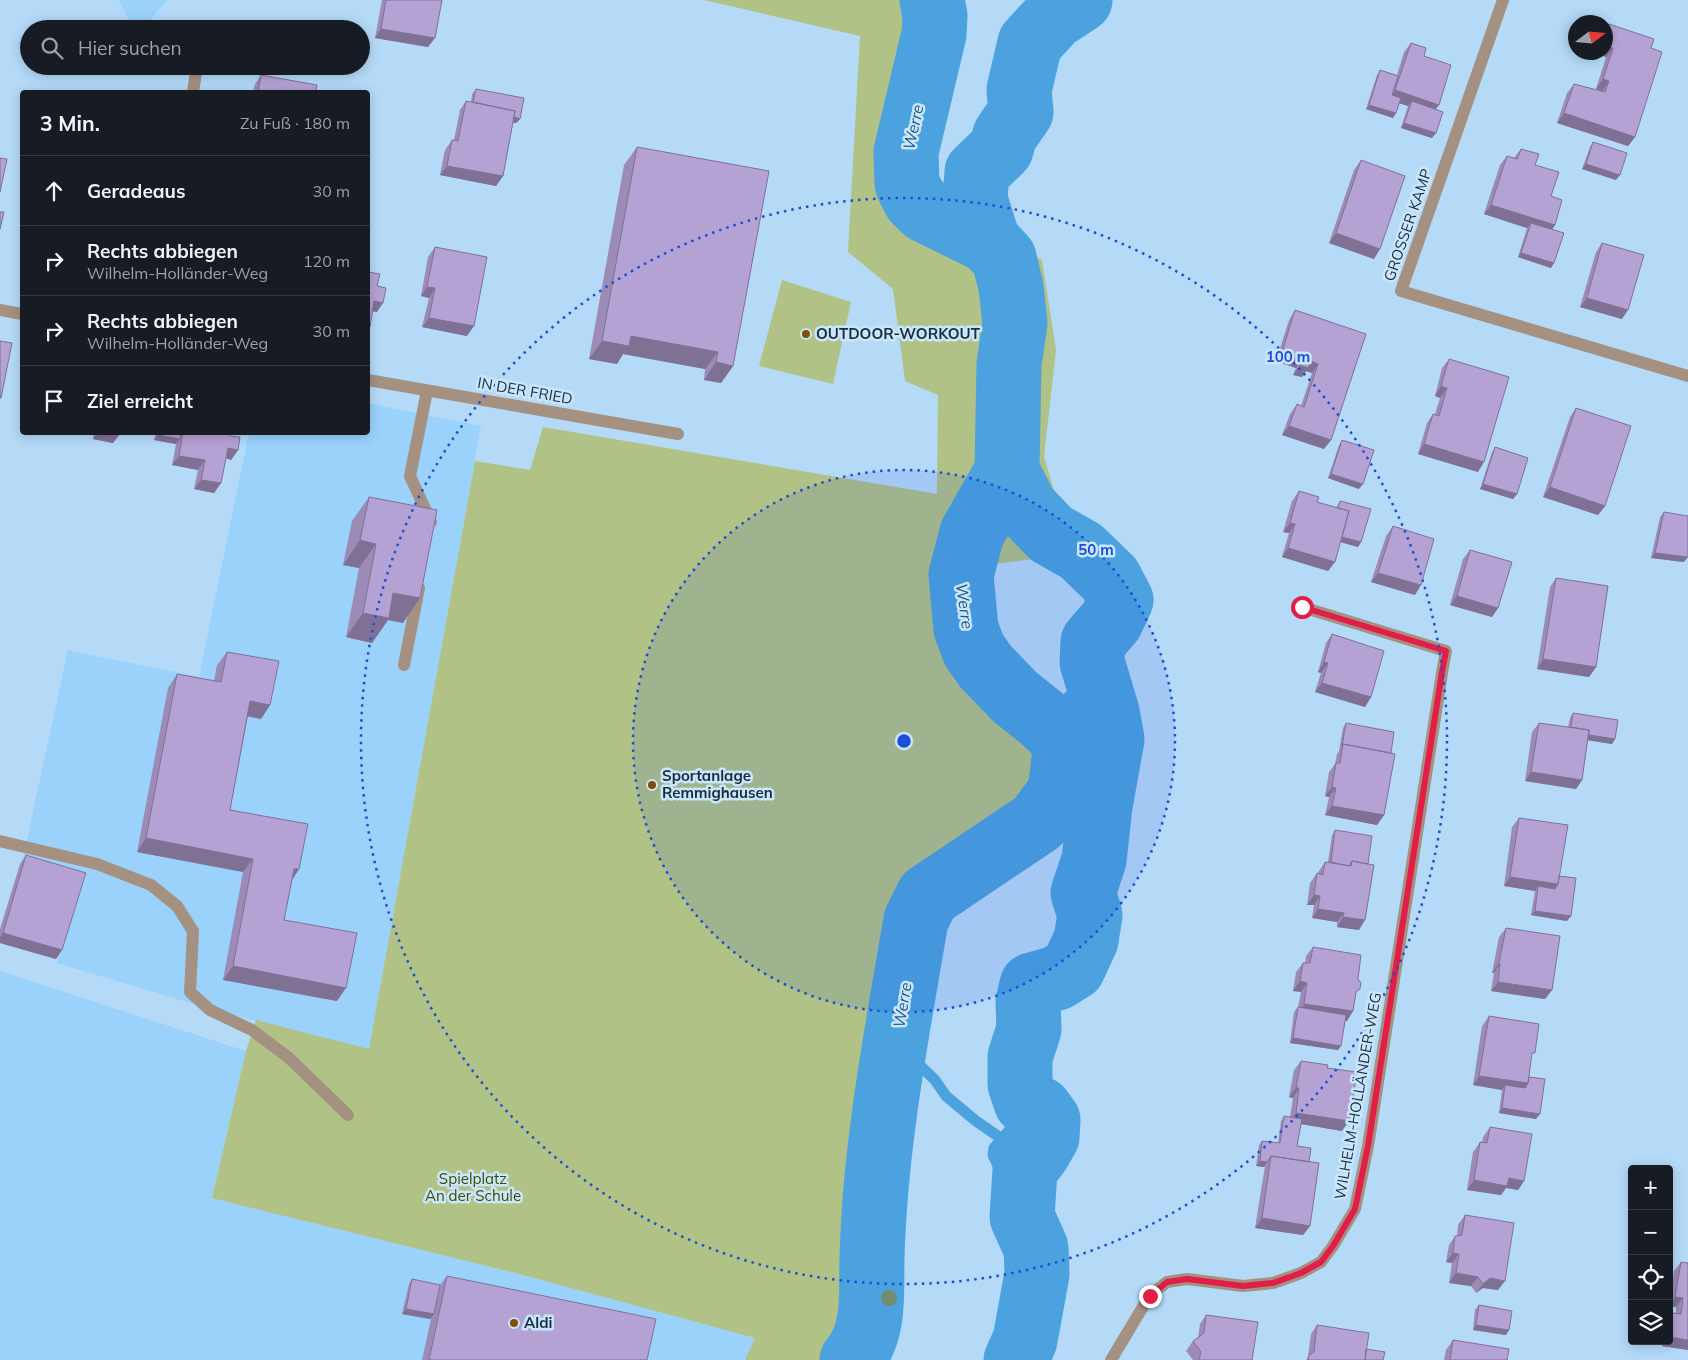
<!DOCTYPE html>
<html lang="de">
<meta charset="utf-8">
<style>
:root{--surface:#171b24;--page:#242831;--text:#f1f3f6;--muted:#9ea1a6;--line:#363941}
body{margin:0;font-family:Mulish,sans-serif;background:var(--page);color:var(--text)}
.controls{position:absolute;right:15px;bottom:15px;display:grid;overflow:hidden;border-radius:5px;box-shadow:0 2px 12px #0003}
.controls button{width:45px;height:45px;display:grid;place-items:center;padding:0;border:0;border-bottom:1px solid var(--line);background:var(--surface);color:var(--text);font:25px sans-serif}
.compass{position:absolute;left:1568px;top:15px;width:45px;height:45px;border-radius:50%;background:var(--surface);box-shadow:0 2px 12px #0003;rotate:74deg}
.stop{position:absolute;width:15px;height:15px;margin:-11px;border:4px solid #e11d48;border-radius:50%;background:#fff}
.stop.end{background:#e11d48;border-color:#fff;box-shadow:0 1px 5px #0008}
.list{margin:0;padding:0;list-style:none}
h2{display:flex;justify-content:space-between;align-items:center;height:65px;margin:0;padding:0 20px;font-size:21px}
h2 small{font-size:16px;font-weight:400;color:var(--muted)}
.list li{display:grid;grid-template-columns:32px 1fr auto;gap:15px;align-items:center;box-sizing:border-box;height:70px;padding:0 20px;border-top:1px solid var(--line)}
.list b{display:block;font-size:19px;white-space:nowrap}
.list p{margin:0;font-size:16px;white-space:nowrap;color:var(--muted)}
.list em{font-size:16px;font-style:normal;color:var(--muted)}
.icon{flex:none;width:28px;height:28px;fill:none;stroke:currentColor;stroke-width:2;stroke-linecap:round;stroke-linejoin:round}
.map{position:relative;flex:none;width:1688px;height:1360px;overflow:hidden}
.search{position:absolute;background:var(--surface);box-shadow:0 2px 12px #0003;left:20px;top:20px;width:350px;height:55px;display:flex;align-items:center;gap:12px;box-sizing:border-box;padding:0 18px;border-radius:28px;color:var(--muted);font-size:19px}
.panel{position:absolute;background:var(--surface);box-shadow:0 2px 12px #0003;left:20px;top:90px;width:350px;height:345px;border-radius:5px}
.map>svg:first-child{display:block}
.built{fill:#9ad2fc}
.green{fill:#b0c285}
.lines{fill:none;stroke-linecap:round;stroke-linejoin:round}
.stream{stroke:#4ba2df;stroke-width:11}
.river{stroke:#4ba2df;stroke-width:65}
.service{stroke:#a49181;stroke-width:12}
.minor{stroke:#a49181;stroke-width:12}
.tree{fill:#728b71}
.wall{fill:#9c8bb6}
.shaded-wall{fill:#7f7194}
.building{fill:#b5a2d4;stroke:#7f7194}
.route{stroke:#e11d48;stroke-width:6}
.ring{fill:none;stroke:#1d4ed8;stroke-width:2.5;stroke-dasharray:2.5 5}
.poi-dot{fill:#874c04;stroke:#cae6fd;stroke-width:2}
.labels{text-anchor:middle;stroke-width:5;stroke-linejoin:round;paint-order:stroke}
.street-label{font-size:15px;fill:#1a2d3c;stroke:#cae6fd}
.poi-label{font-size:15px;font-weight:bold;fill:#1a2d3c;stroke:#cae6fd;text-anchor:start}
.park-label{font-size:15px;fill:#3c4b03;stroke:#cae6fd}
.water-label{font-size:16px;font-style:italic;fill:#1a5982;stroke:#cae6fd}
.centre{fill:#1d4ed8;stroke:#cae6fd;stroke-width:2.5}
.ring-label{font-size:15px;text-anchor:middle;font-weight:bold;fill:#1d4ed8;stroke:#cae6fd;stroke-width:5;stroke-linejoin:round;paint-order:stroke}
</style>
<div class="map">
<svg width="1688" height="1360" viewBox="0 0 1688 1360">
<rect width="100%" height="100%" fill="#b4daf8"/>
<path class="built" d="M119,0H167L143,29H133Z
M368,403L481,426L369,1050L221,1012L57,963L86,877L22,862L68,650L199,677L249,433L368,432Z
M0,971L246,1051L212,1198L523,1275L755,1338L745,1360H0Z"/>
<path class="green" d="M704,0H924L931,42L910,193L1042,260L1056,350L1044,457L1073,554L993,564L977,613L1085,730L1067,821L939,917L858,1360H745L755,1338L523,1275L212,1198L246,1051L256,1020L369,1049L475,461L530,470L543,427L937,494L938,395L905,381L893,289L848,252L860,36Z
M782,280L851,302L833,384L759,366Z"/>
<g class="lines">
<path class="stream" d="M1045,721L1094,671
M897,1035L907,1053L935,1080L946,1096L976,1121L1002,1139
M1022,1217L993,1155L994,1148L1018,1120L1026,1102"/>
<path class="river" d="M932,0L935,16L934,34L906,152L907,184L915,200L925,210L988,241
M852,1360C876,1332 871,1292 872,1258C875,1144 897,1032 916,920L928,896L1038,822L1060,792L1065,751L1059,735L1045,721L1015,697L986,667L974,650L966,629L961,575L972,533L1007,471
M1016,1360L1025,1340L1037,1274L1036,1248L1022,1217L1025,1170L1039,1151L1047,1137L1048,1120L1040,1109L1026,1102L1020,1084V1057L1029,1029L1028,1002L1032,985L1057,978L1073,968L1086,940L1090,915L1083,893L1094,860L1100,806L1112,739L1107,712L1092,662L1093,642L1111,621L1121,600L1110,579L1081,551L1051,534L1026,508L1007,471L1009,364L1015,323L1011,287L1004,258L988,241L975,199L977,172L1001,149L1005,135L1021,112L1019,90L1030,43L1054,17L1080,0"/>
<path class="service" d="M427,391L410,476L431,522
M1302,607L1446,651L1442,673
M404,665L419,588
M0,841L97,864L151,885L177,906L193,931L190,992L210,1010L252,1030L289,1058L348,1115"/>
<path class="minor" d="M1503,0L1401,291L1688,376
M193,92L197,66
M0,310L22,314
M368,380L678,434
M1111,1360L1150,1295L1167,1282L1187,1279L1243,1286L1273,1283L1301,1273L1321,1262L1333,1246L1355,1209L1368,1146L1442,673"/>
</g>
<circle class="tree" cx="889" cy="1298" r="8"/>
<path class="wall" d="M382,0H442L428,47L375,38Z
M1609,24L1651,48L1635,137L1628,146L1557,123L1567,93L1574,84L1602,91L1596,89L1606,57L1597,54V52H1606V30Z
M1411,43L1424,56L1436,109L1432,138L1401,128L1408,106L1399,103L1393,118L1366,109L1377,75L1380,70L1397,75L1404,52Z
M261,75L316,92H253L255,84Z
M476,89L520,119L516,123H513L503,176L496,186L440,175L445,150L452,140H454L460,110L466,101L471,102L472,94Z
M1593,142L1616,180L1582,169L1590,147Z
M637,147L733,366L721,383L704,380L705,369L623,354L617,364L589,359L624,165Z
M1521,149L1535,165L1551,196L1555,225L1552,230L1551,268L1518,257L1527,228L1484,214L1500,165L1507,156L1514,158Z
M1361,160L1374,259L1329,243L1354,170Z
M1602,243L1622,319L1580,307L1596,252Z
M435,247L467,336L422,327L429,298L421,296L428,257Z
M1295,310L1366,334L1331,440L1324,449L1282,435L1290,414L1297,404L1301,406L1312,373L1306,371L1302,377L1293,375L1296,368L1276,361L1289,320Z
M1449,359L1478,472L1418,454L1427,423L1433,414H1435L1440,398L1435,396L1442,368Z
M1576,408L1605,506L1598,515L1543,497L1570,417Z
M94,432H120L113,443L93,439Z
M156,432H230V436L238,450L231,460L226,458L221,483L214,493L194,489L198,470L172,465L176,444L154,440Z
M1342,440L1359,489L1328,478L1339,445Z
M1495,447L1517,494L1513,499L1480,489L1492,452Z
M1299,491L1317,502L1336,508L1340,501L1361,542L1358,547L1340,542L1335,562L1328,571L1282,557L1289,533L1283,532L1292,501Z
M369,497L403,623L388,620L372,643L346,637L359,568L343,565L352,521Z
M1664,512L1684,562L1651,558L1660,517Z
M1393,526L1415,595L1371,582L1386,536Z
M1470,550L1498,608L1492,617L1450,605L1463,559Z
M1556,578L1596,667L1589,677L1537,669L1550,587Z
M1332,634L1371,697L1365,707L1315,692L1321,673L1318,672L1326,643Z
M227,652L270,705L261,719L248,716L230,810L299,869L292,880L284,920L337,1001L223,980L243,872L137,852L168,688L177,674L214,681L217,665Z
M1573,713L1615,739L1612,744L1588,740L1582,780L1576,789L1525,781L1532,732L1539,723L1568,727L1570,718Z
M1346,723L1391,753L1384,815L1377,825L1325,815L1329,797L1325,796L1329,772L1335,764L1337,754L1339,751L1343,728Z
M1519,818L1559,876L1567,921L1531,915L1535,891L1504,886L1512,827Z
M1335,830L1368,864L1359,930L1337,927V922L1312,918L1314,905H1307L1310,883L1317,873L1318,874L1319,871L1325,862H1328L1332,835Z
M26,855L62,950L56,959L0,943V929L20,864Z
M1506,928L1552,990L1545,999L1491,991L1494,973H1492L1499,937Z
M1313,947L1355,996L1353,1011L1347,1021H1345L1338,1050L1290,1043L1294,1012L1298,1007L1301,992L1293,991L1296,972L1303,963H1305L1306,956Z
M1489,1016L1531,1058L1529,1077L1536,1119L1499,1113L1502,1090L1473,1085L1482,1026Z
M1301,1061L1327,1068L1342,1131L1301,1124L1297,1146L1309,1162L1310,1226L1303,1235L1255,1228L1265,1166L1264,1167L1256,1166L1259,1145L1262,1141L1278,1143L1281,1121L1284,1116L1290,1117L1293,1098L1289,1097L1294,1070Z
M1490,1127L1524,1181L1518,1190L1506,1188L1501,1195L1467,1190L1473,1152L1480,1142L1482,1143L1483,1137Z
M1465,1215L1498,1290L1483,1288L1476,1293L1471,1286L1449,1283L1452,1263L1446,1262L1449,1245L1455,1236H1457L1458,1225Z
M1681,1262L1688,1350L1662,1346L1663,1341H1669V1318L1673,1313H1676V1307L1669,1306V1302L1674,1271Z
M447,1276L647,1360H422L431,1319L402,1314L409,1284L412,1279L440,1285Z
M1479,1305L1506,1335L1473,1330L1475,1310Z
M1206,1315L1252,1360H1193L1186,1351L1193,1341L1198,1338L1200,1324Z
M1317,1325L1366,1349L1383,1360H1306L1308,1357L1311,1334Z
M1453,1340L1507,1360H1444L1446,1350Z"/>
<path class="shaded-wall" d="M381,29L435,38L428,47L375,38Z
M1606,45L1613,48L1606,57L1597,54V52H1606Z
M1603,79L1609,81L1602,91L1596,89Z
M1395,90L1439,105L1432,114L1412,101L1408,106L1389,100Z
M1369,105L1396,113L1393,118L1366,109Z
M1564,113L1635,137L1628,146L1557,123Z
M512,117L520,119L516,123L509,122Z
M1404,123L1436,133L1432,138L1401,128Z
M1586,164L1620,175L1616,180L1582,169Z
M447,166L503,176L496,186L440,175Z
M1491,205L1555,225L1548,234L1531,223L1527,228L1484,214Z
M1336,233L1380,249L1374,259L1329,243Z
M1521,253L1554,263L1551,268L1518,257Z
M427,287L435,288L429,298L421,296Z
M1587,298L1628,310L1622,319L1580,307Z
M374,301L383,303L377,312L368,311Z
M429,318L474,326L467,336L422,327Z
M631,336L718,352L705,369L623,354L617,364L589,359L602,341Z
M1282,352L1302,358L1296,368L1276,361Z
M1311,361L1318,364L1312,373L1306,371L1302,377L1293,375L1300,365Z
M716,362L733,366L721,383L704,380Z
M1441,386L1447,388L1440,398L1435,396Z
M1289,426L1331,440L1324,449L1282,435Z
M98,432H113L120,434L113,443L93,439Z
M158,435L180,439L176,444L154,440Z
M1424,444L1484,462L1478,472L1418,454Z
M228,448L238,450L231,460L221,457Z
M179,456L205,460L198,470L172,465Z
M1331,474L1363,484L1359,489L1328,478Z
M201,480L221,483L214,493L194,489Z
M1483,484L1517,494L1513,499L1480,489Z
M1550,487L1605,506L1598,515L1543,497Z
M1290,523L1295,524L1289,533L1283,532Z
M1340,537L1361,542L1358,547L1337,541Z
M360,540L376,544L359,568L343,565Z
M1288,548L1335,562L1328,571L1282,557Z
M1655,553L1688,557L1684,562L1651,558Z
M1378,573L1421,585L1415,595L1371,582Z
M393,593L420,598L403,623L388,620L372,643L346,637L363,613Z
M1457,596L1498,608L1492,617L1450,605Z
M1543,659L1596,667L1589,677L1537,669Z
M1324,662L1328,663L1321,673L1318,672Z
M1322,683L1371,697L1365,707L1315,692Z
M250,701L270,705L261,719L241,715Z
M1570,732L1615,739L1612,744L1567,737Z
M1531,772L1582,780L1576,789L1525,781Z
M1332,787L1336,788L1329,797L1325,796Z
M1332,806L1384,815L1377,825L1325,815Z
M146,838L253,859L243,872L137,852Z
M294,869H299L290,883Z
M1510,877L1558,884L1551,894L1538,886L1535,891L1504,886Z
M1314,895L1320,896L1314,905H1307Z
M1318,909L1344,913L1337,922L1312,918Z
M1535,911L1571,916L1567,921L1531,915Z
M1343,917L1365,920L1359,930L1337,927Z
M3,933L62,950L56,959L0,943V937Z
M1499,963L1500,964L1494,973H1492Z
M233,966L346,988L337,1001L223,980Z
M1300,981L1307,983L1301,992L1293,991Z
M1498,982L1552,990L1545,999L1491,991Z
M1304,1004L1353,1011L1347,1021L1297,1013Z
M1293,1038L1341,1046L1338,1050L1290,1043Z
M1479,1076L1528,1083L1521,1093L1505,1085L1502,1090L1473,1085Z
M1296,1088H1299L1293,1098L1289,1097Z
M1502,1108L1540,1114L1536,1119L1499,1113Z
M1296,1113L1349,1121L1342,1131L1289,1122Z
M1260,1161L1267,1162L1264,1167L1256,1166Z
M1509,1178L1524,1181L1518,1190L1506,1188L1501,1195L1467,1190L1474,1180Z
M1262,1218L1310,1226L1303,1235L1255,1228Z
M1453,1253L1459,1254L1452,1263L1446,1262Z
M1456,1273L1478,1277L1471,1286L1449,1283Z
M1490,1278L1505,1281L1498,1290L1483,1288L1476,1293L1483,1284Z
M1675,1297L1683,1298L1676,1307L1669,1306Z
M406,1309L434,1314L430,1319L402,1314Z
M1476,1325L1509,1330L1506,1335L1473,1330Z
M1669,1337L1688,1340V1350L1662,1346L1666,1341H1669Z"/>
<path class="building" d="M386,0H442L435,38L381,29Z
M1609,24L1654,39L1651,48L1662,52L1635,137L1564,113L1574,84L1605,92L1609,81L1603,79L1613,48L1606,45V37Z
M1411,43L1426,48L1424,56L1451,65L1439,105L1395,90Z
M1380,70L1398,76L1392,95L1401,98L1396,113L1369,105Z
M261,75L317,85L316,92H258Z
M476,89L524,98L520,119L514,117L515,111L473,102Z
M466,101L515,111L503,176L447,166L452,140L458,141Z
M1412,101L1443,112L1436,133L1404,123Z
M1593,142L1627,153L1620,175L1586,164Z
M637,147L769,171L733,366L716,362L718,352L631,336L629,346L602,341Z
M1521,149L1539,154L1535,165L1559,172L1551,196L1562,200L1555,225L1491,205L1507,156L1517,159Z
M0,158L7,159L0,192Z
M1361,160L1405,176L1380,249L1336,233Z
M0,212H4L0,229Z
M1531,223L1564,233L1554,263L1521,253Z
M1602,243L1644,255L1628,310L1587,298Z
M435,247L487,257L474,326L429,318L435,288L427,287Z
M368,272L380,274L377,286L386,288L383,303L374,301L370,327H368Z
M1295,310L1366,334L1331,440L1289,426L1297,404L1304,407L1318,364L1311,361L1308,368L1300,365L1302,358L1282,352Z
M0,341L12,343L1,398H0Z
M1449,359L1509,377L1484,462L1424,444L1433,414L1439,416L1447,388L1441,386Z
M1576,408L1631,426L1605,506L1550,487Z
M158,432H181L180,439L158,435Z
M183,432H230V436L240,437L238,450L228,448L221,483L201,480L205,460L179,456Z
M1342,440L1374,450L1363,484L1331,474Z
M1495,447L1528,458L1517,494L1483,484Z
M1299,491L1319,497L1317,502L1349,511L1335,562L1288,548L1295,524L1290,523Z
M369,497L437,510L420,598L393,593L389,618L363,613L376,544L360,540Z
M1340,501L1371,509L1361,542L1342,537L1349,511L1338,508Z
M1664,512L1688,516V557L1655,553Z
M1393,526L1434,539L1421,585L1378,573Z
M1470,550L1512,562L1498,608L1457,596Z
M1556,578L1608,586L1596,667L1543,659Z
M1332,634L1384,651L1371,697L1322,683L1328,663L1324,662Z
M227,652L279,661L270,705L250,701L230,810L308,824L299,869H294L284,920L357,933L346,988L233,966L253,859L146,838L177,674L221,682Z
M1573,713L1618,720L1615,739L1589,735V730L1571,727Z
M1346,723L1394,732L1391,753L1343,744L1342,746Z
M1539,723L1589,730L1582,780L1531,772Z
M1343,744L1395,754L1384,815L1332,806L1336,788L1332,787L1336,763H1340Z
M1519,818L1568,825L1558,884L1510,877Z
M1335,830L1372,836L1368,864L1352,861L1349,866L1331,862Z
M26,855L86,873L62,950L3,933Z
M1352,861L1374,865L1365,920L1343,917L1344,913L1318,909L1320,896L1314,895L1317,873L1323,875L1325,862L1351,866Z
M1559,876L1576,878L1571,916L1535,911L1538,886L1555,889L1558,884Z
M1506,928L1560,936L1552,990L1498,982L1500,964L1499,963Z
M1313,947L1361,955L1358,979L1361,983L1360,989L1356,992L1353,1011L1304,1004L1307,983L1300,981L1303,963H1310Z
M1298,1007L1346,1015L1341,1046L1293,1038Z
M1489,1016L1539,1024L1535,1053H1532L1528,1083L1479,1076Z
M1301,1061L1328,1065L1327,1068L1357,1072L1349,1121L1296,1113L1299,1088H1296Z
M1529,1077L1545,1079L1540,1114L1502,1108L1505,1085L1525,1088L1528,1083Z
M1284,1116L1302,1119L1297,1146L1311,1148L1309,1162L1271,1156L1267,1162L1260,1161L1262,1141L1280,1143Z
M1490,1127L1532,1134L1524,1181L1509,1178L1507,1186L1474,1180L1480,1142L1487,1143Z
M1271,1156L1319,1163L1310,1226L1262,1218Z
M1465,1215L1514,1223L1505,1281L1490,1278L1483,1284L1478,1277L1456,1273L1459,1254L1453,1253L1455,1236L1462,1235Z
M1681,1262L1688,1263V1340L1669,1337L1673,1313L1681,1314L1683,1298L1675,1297Z
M447,1276L656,1319L647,1360H429Z
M412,1279L440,1285L434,1314L406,1309Z
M1479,1305L1512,1311L1509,1330L1476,1325Z
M1206,1315L1258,1322L1252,1360H1199L1201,1352L1193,1341L1204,1333Z
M1317,1325L1369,1333L1365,1360H1308L1309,1355L1314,1352Z
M1453,1340L1509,1349L1507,1360H1450Z
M1366,1349L1385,1352L1383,1360H1365Z"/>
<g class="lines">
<path class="route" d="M1150,1296L1167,1282L1187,1279L1243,1286L1273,1283L1301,1273L1321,1262L1333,1246L1355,1209L1368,1146L1442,672L1446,651L1302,607"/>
</g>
<circle cx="904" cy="741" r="271" fill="#1d4ed8" fill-opacity=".12"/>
<g class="ring">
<circle cx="904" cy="741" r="271"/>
<circle cx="904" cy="741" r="543"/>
</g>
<g class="poi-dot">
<circle cx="806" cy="334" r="5"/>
<circle cx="652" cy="785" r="5"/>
<circle cx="514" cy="1323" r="5"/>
</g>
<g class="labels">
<g class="street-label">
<text transform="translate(1408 225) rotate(-71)" y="5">GROSSER KAMP</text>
<text transform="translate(525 391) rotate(10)" y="5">IN DER FRIED</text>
<text transform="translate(1358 1096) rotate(-80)" y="5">WILHELM-HOLLÄNDER-WEG</text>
</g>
<g class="poi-label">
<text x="816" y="339">OUTDOOR-WORKOUT</text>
<text x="662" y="781">Sportanlage<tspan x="662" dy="17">Remmighausen</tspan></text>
<text x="524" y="1328">Aldi</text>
</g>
<g class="park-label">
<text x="473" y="1184">Spielplatz<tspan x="473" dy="17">An der Schule</tspan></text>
</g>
<g class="water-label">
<text transform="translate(913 127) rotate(-78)" y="6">Werre</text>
<text transform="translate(965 606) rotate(82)" y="6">Werre</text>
<text transform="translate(902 1005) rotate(-81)" y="6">Werre</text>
</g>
</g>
<circle cx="904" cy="741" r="8" class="centre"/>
<g class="ring-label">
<text x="1288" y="362">100 m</text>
<text x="1096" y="555">50 m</text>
</g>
</svg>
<div class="controls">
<button>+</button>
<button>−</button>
<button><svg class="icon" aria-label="locate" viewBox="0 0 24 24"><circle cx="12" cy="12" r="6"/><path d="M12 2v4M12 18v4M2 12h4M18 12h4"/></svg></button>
<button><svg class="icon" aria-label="layers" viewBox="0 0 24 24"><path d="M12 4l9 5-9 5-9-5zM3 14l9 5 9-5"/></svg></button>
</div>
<svg class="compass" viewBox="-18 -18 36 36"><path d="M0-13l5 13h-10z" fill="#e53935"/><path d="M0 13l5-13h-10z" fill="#9ea1a6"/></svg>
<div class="stop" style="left:1302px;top:607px"></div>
<div class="stop end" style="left:1150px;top:1296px"></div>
<div class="search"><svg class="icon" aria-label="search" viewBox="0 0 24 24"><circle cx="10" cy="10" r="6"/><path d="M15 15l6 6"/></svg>Hier suchen</div>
<section class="panel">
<h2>3 Min.<small>Zu Fuß · 180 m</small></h2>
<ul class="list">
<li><svg class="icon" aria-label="ahead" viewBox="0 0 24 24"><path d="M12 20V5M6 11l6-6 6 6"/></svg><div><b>Geradeaus</b></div><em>30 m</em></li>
<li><svg class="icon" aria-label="right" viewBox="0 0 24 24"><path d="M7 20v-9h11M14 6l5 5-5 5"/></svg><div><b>Rechts abbiegen</b><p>Wilhelm-Holländer-Weg</p></div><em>120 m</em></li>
<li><svg class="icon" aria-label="right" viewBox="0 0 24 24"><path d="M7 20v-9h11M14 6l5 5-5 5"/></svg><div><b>Rechts abbiegen</b><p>Wilhelm-Holländer-Weg</p></div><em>30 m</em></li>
<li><svg class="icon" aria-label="arrive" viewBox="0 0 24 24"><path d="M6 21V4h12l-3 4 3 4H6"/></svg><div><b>Ziel erreicht</b></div></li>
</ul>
</section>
</div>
